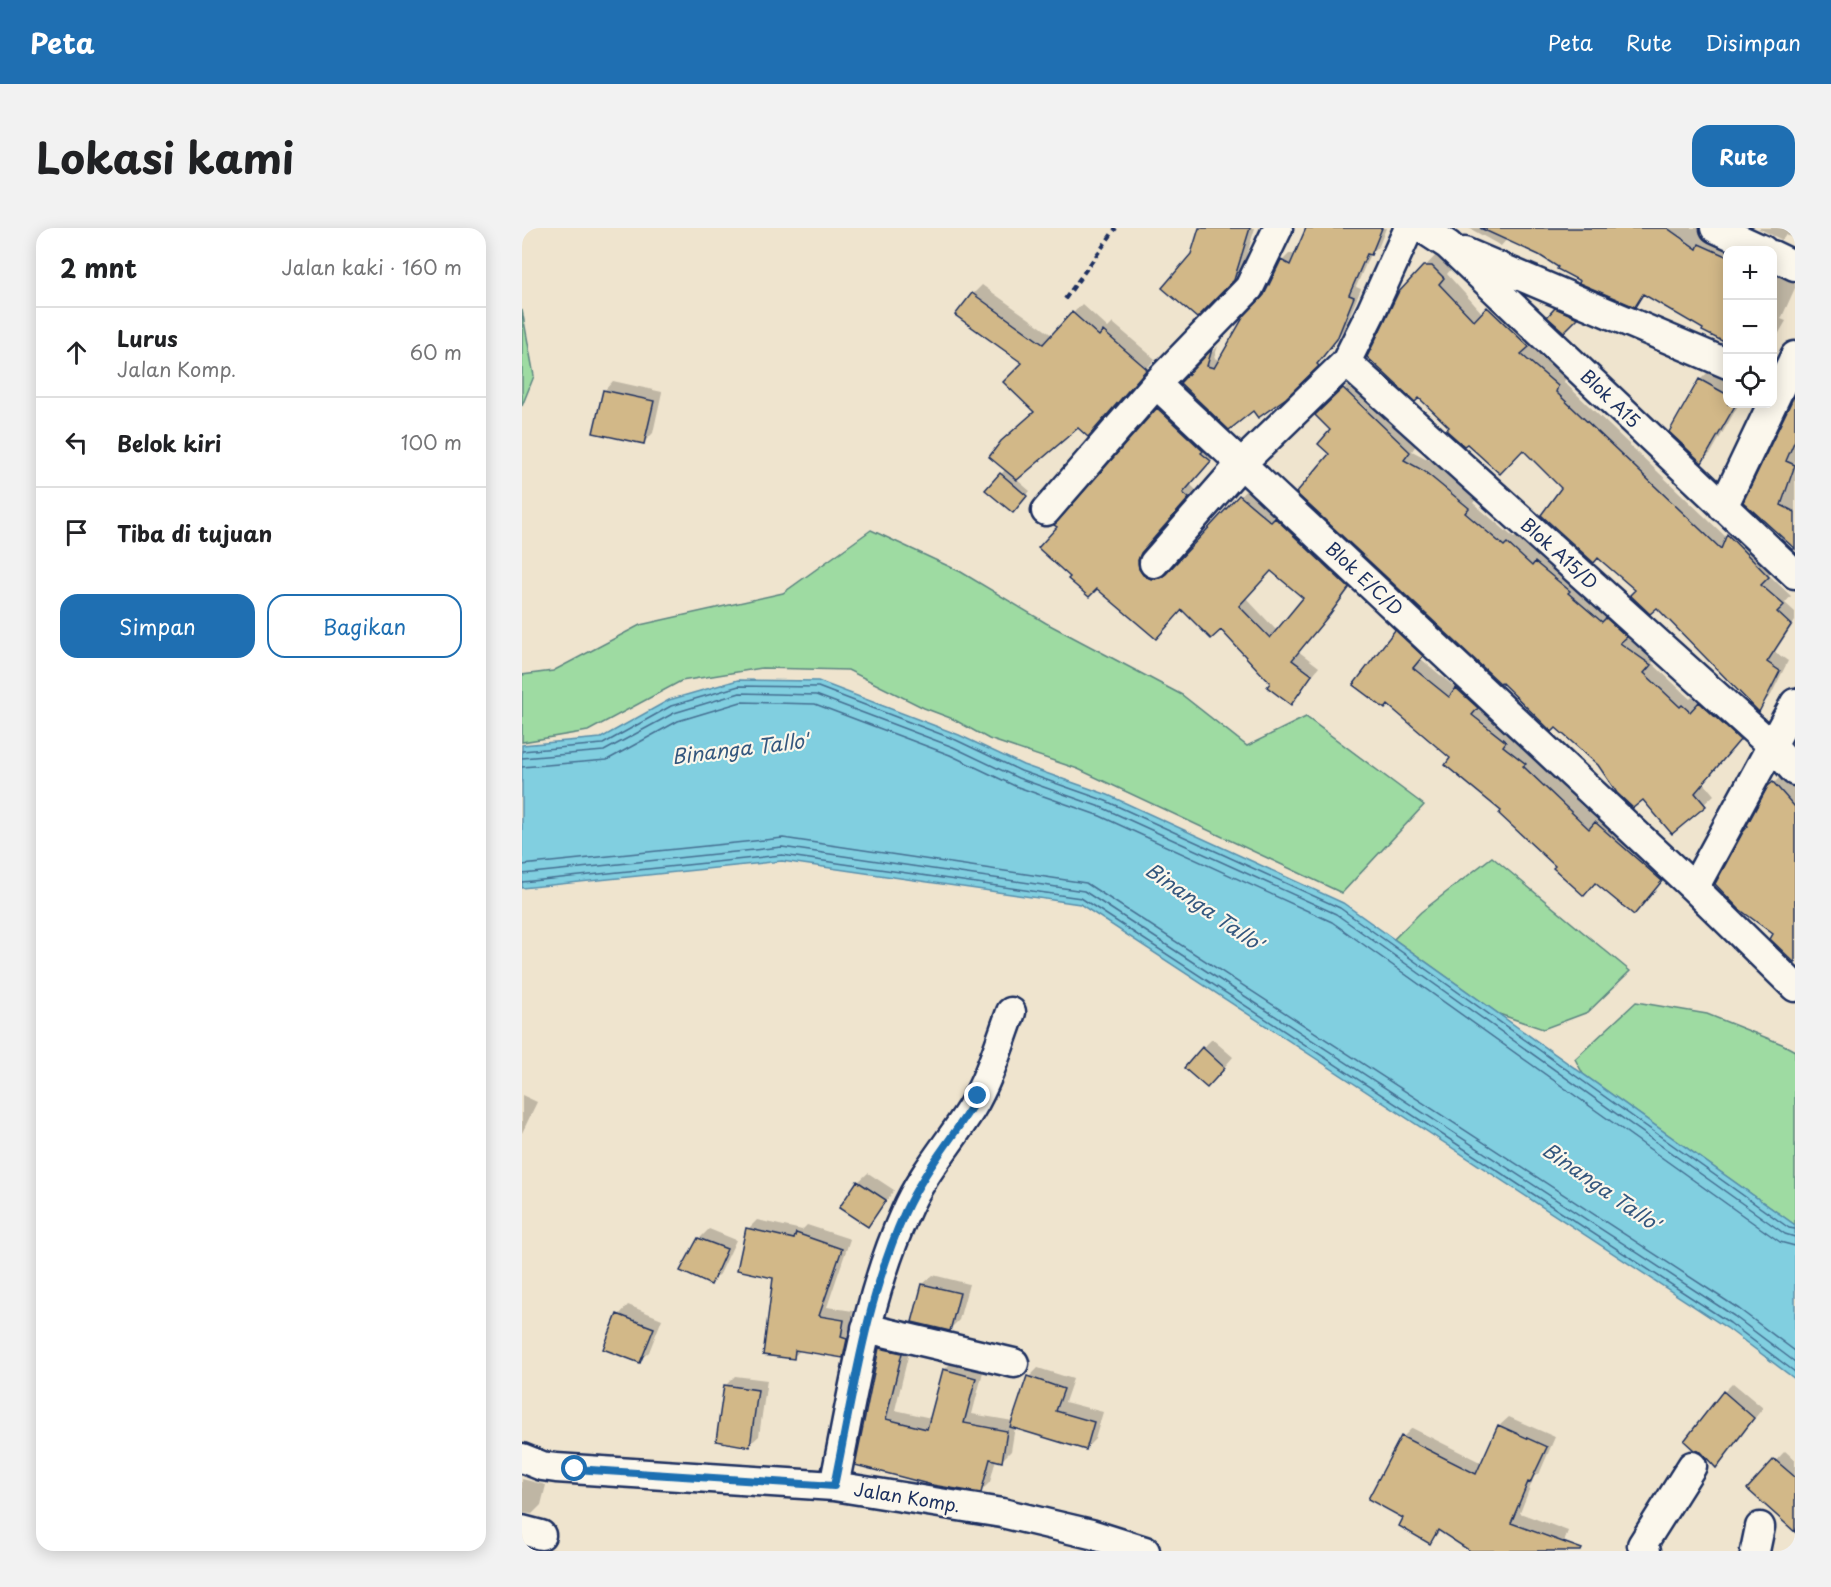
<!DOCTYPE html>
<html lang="id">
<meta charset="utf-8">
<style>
:root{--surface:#fff;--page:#f2f2f2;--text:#202124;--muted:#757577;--line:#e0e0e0;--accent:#1f6fb2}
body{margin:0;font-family:"Playpen Sans",sans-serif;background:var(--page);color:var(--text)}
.controls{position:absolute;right:18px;top:18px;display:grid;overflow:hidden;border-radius:12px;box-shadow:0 3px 15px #0003}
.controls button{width:54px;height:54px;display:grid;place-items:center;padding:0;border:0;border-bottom:2px solid var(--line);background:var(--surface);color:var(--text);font:30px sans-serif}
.stop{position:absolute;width:18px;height:18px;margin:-14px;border:4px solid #1f6fb2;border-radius:50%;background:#fff}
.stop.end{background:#1f6fb2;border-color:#fff;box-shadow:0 2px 6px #0008}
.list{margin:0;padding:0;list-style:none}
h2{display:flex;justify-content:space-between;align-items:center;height:78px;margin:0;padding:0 24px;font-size:26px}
h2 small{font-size:20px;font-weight:400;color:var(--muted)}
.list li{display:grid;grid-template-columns:39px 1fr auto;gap:18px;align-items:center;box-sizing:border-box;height:90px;padding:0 24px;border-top:2px solid var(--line)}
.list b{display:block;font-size:22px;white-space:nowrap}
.list p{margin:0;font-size:20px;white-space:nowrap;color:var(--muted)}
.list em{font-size:20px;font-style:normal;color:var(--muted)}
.actions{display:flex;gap:12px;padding:18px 24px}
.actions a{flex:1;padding:14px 0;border:2px solid var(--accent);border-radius:18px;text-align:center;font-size:21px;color:var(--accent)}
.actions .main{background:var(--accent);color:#fff}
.icon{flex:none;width:33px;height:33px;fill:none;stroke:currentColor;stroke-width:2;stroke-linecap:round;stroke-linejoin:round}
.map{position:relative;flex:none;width:1273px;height:1323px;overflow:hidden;border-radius:18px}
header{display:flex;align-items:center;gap:36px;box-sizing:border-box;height:84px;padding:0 30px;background:var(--accent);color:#fff}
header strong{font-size:28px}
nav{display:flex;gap:33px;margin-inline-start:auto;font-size:21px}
.intro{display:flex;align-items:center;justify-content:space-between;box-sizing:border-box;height:144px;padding:0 36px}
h1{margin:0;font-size:42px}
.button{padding:15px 27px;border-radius:18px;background:var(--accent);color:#fff;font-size:21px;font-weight:700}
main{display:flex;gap:36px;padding:0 36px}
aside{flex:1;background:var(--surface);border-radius:18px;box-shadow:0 3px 15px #0003}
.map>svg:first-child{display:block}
.green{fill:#9edba2;stroke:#5c8580;stroke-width:1.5}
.water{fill:#81cfe0;stroke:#588fac;stroke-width:1.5}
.shadow{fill:#0003;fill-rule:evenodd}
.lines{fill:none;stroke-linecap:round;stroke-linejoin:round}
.shore{stroke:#446f92;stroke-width:1.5}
.building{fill:#d2b888;stroke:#1b2f5e;stroke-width:1.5;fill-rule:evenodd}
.minor-casing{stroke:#1b2f5e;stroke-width:33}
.path{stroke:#1b2f5e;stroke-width:4;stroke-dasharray:6 4.5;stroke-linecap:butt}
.minor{stroke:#fbf7ec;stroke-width:28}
.route{stroke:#1f6fb2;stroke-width:8}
.labels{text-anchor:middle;stroke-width:4.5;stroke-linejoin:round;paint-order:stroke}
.street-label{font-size:18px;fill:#1b2f5e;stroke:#fbf7ec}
.water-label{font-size:20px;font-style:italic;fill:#34577e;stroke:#fbf7ec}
</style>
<header>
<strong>Peta</strong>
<nav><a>Peta</a><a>Rute</a><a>Disimpan</a></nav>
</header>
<div class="intro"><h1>Lokasi kami</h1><a class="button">Rute</a></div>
<main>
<aside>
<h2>2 mnt<small>Jalan kaki · 160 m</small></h2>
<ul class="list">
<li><svg class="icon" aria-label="ahead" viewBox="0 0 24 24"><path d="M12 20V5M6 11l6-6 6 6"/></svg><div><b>Lurus</b><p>Jalan Komp.</p></div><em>60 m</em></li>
<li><svg class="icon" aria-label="left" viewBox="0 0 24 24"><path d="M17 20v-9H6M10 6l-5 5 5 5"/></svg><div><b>Belok kiri</b></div><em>100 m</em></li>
<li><svg class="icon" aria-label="arrive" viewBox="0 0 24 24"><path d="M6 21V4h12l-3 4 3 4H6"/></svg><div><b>Tiba di tujuan</b></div></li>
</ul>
<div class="actions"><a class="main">Simpan</a><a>Bagikan</a></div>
</aside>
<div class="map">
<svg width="1273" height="1323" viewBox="0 0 1273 1323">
<rect width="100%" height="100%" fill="#efe4ce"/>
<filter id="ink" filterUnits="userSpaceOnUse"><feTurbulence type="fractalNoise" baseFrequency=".0167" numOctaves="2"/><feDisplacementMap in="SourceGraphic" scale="12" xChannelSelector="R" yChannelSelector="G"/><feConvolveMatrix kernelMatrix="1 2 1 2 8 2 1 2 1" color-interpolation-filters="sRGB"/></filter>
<g filter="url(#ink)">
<path class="green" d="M0,82L12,148L0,178Z
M349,302L439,344L524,395L660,467L725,518L784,489L902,577L820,665L556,541L467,511L431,491L402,480L326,442L240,440L159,453L66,503L0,514V447L31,443L118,397L261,365Z
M970,629L1108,743L1066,784L1021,801L977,786L872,711L899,684Z
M1114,774L1185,786L1260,816L1273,823V997L1061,846L1053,831Z"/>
<path class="water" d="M216,452L296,453L437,507L501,537L586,567L821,675L1273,997V1151L1205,1100L558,676L260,633L0,660V517L79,510L147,472Z"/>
<path class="shadow" d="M679,0H733L720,42L675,87L670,27Z
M785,0H864L857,18L848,26L834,59L839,61L822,101L802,127L803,129L763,168L731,181L660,155L696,118L692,130L698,132L743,68L760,33L768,25L774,28Z
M947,0H1188L1232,22H1206V114L1123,66L1113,77L1061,53L1017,26L985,11L979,18Z
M1236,0H1273V11L1264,7L1260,12Z
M915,26L930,40L925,46L961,86L975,72L1014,109L1007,117L1044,149L1042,154L1205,310L1214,299L1254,340L1247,347L1269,368L1263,375L1273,384V393L1253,424L1266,433L1249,467L1240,476L1116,361L1041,260L1001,220L929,199L877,66Z
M1250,32L1273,44V60L1259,91L1264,93L1250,117Z
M460,57L530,107L560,76L586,100L591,95L633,131L575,198H556L494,251L508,263L495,279L479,246L484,241L514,184L502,135L451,66Z
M1038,77L1058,85L1042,102L1028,88Z
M1187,143L1199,149L1206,143V176H1217L1189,225L1180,233L1149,204L1178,152Z
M831,152L896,214L890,223L911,234L955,270L951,275L992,310L995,307L1137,427L1130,435L1168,471L1170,469L1178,475L1187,466L1223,505L1182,555L1192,567L1182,576L1121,570L1077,536L809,226L810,202L795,187Z
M91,153L140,164L131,205L121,215L82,163Z
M1273,170V320L1223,274Z
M644,173L695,225L668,256L674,262L627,315L623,323L624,333L638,344L647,343L652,340L726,260L834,351L816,377L776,423L797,439L768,475L699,400L660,380L575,359L550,349L537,299L534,297ZM749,342L783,369L755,403L724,370Z
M882,395L908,419L899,431L935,461L944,453L992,505L988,509L1011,526L1009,529L1076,593L1083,587L1144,647L1120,677L1073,654L981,583L930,530L874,403Z
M1260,547L1273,560V730L1253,706L1248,559Z
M690,811L711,829L694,849L681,820Z
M0,867L15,874L0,905Z
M346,945L372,962L355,987L346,997L336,954Z
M235,992L280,1002L285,997L328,1011L305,1079L331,1083L328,1100L334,1102L330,1119L320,1128L279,1122L271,1129L253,1049L226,1001Z
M187,1001L214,1012L198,1046L189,1055L177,1011Z
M411,1047L447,1056L437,1092L428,1101L401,1056Z
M106,1077L140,1091L127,1124L117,1133L97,1087Z
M368,1111L389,1116L373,1182L409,1190L422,1142L432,1132L462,1140L450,1186L491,1193L507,1149L516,1140L551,1151L543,1174L581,1184L573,1211L564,1220L493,1199L489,1223L479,1233L474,1231L468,1254L459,1263L335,1236L358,1121Z
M213,1148L245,1152L237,1208L227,1217L204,1157Z
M1211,1155L1241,1180L1194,1238L1180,1223L1202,1164Z
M987,1189L1033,1209L1018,1244L1012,1249L998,1285L1046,1303L1039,1323H972L919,1302L908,1314L883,1289L881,1209L890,1200L960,1235L977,1198Z
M1263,1223L1273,1232V1302L1227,1261Z
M0,1251L24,1257L19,1277L10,1286L0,1285Z
M0,1306L10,1310L7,1319L50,1323H0Z"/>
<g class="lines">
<path class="shore" d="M0,523L81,516L149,478L217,458L296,459L434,512L499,543L584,573L818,680L1267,1000L1273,1001
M0,530L82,523L152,485L218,465L294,467L431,519L496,550L581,580L814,686L1263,1006L1273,1009
M0,539L85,532L156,493L219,474L293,476L428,527L493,558L578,588L810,694L1258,1014L1273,1018
M0,637L261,610L564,655L1217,1081L1273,1123
M0,646L260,619L562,663L1212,1088L1273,1134
M0,654L260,627L559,670L1208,1095L1273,1144"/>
</g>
<path class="building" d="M677,0H728L712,52L675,90L640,60L669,26Z
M784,0H860L849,27L845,26L827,67L832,69L815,111L795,136L797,138L764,170L736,190L731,183L707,202L658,155L690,121L685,138L692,140L722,88L742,67L759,32L768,37Z
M958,0H1145L1175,21L1177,16L1206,29V116L1180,103L1181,101L1121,66L1113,79L1057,55L1058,53L1035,41L1036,39L1017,27Z
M901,38H910L922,50L917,56L952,93L965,79L1007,119L999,126L1036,158L1034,164L1199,321L1205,306L1247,349L1239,357L1262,377L1255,384L1269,397L1245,434L1258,443L1237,484L1135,380L1128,386L1108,367L1113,362L1076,330L1072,335L1019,287L1039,260L1001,222L978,246L945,216L942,218L924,202L927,199L897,170L893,174L845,129L876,65Z
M450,65L521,116L550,84L577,108L581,103L625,141L566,209L556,200L495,252L467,229L479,213L512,184L481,154L500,135L433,87Z
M1033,80L1056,90L1042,104L1025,89Z
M1177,151L1206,167V176H1214L1180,235L1147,204Z
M821,160L888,224L882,232L902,243L947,280L943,285L982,318L985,315L1010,338L1013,334L1048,363L1046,365L1080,394L1084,390L1105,409L1098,415L1129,437L1122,445L1158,479L1160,477L1168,484L1177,474L1218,512L1173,565L1184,578L1150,606L1121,572L1111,580L1095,565L1076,537L1034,500L1030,504L980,455L979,456L774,265L807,226L796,216L808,202L793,187Z
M81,162L132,173L122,216L71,205Z
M1273,166V212L1264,233L1273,237L1259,277L1273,284V321L1221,274Z
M635,180L681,223L679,225L689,233L661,265L667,270L619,325L616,332L617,341L621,347L629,351L638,350L644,346L717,267L749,294L753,290L827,360L808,386L770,432L790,447L769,477L745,459L748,455L699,402L689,411L660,382L634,411L575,361L567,369L546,351L548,349L516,320L535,299L532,297ZM749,343L781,370L748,410L717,378Z
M478,245L505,268L491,285L463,262Z
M873,402L901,428L891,440L927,469L934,460L956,480L950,487L984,514L981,518L1004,536L1001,538L1067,601L1073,594L1140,653L1112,687L1073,655L1062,668L1031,640L1033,638L977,586L979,583L923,537L928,530L866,477L863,481L831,457Z
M1251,554L1273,579V735L1248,711L1251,706L1217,681L1193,656L1221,604L1226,598L1225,597L1246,558Z
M680,819L703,840L685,860L662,840Z
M335,953L364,972L346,999L317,980Z
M224,1000L272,1011L274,1005L320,1021L297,1088L322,1092L319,1109L325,1111L321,1130L273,1122L272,1131L241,1127L251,1050L215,1042Z
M176,1010L205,1021L189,1057L158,1043Z
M400,1056L438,1065L428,1103L390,1094Z
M95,1086L132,1100L118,1135L81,1121Z
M357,1120L380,1125L364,1191L405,1201L421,1141L454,1150L442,1195L485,1203L480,1234L468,1231L459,1265L410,1257L333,1237Z
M505,1148L542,1161L534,1183L572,1194L564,1222L488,1199Z
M202,1157L236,1162L228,1219L194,1213Z
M1201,1163L1232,1190L1194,1240L1179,1224L1172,1222L1162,1213Z
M976,1197L1025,1219L1008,1255L1006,1254L989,1295L1060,1321L1059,1323H948L916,1302L908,1316L877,1298L881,1290L846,1271L879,1208L954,1246Z
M1252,1231L1273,1249V1304L1225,1261Z"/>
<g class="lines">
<g class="minor-casing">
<path id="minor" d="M900,0L926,17L1273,346
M1193,0L1241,22
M942,24L1206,136
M1250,27L1273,38
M824,134L1250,518L1273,543
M634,156L1172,660
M1201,279L1273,128
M524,283L634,156L727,60L756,0
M632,335L719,236L824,134L849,84L887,0
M1273,475L1172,660L1273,759
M344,1100L492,1135
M0,1230L20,1238L34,1240L312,1258L480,1285L569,1306L623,1323
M312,1258C331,1166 344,1071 383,985C399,947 427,916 449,881C467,851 477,817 489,784
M0,1302L19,1307
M1124,1323L1120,1317L1170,1238
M1233,1323L1238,1299"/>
</g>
<path class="path" d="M543,71L594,0"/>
<use href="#minor" class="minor"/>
</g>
</g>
<g class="lines" filter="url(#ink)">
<path class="route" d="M53,1241L312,1258C331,1166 344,1071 383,984C402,942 433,908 456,868"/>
</g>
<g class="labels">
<g class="street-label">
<text transform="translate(1088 171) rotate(44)" y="6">Blok A15</text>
<text transform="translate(1037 326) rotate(42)" y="6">Blok A15/D</text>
<text transform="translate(842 351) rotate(43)" y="6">Blok E/C/D</text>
<text transform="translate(385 1270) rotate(9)" y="6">Jalan Komp.</text>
</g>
<g class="water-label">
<text transform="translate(218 521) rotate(-7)" y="7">Binanga Tallo'</text>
<text transform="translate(682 679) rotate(35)" y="7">Binanga Tallo'</text>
<text transform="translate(1079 959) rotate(35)" y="7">Binanga Tallo'</text>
</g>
</g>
</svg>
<div class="controls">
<button>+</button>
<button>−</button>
<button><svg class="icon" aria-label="locate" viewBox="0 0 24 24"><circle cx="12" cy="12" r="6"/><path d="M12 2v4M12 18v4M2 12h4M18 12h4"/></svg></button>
</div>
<div class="stop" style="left:53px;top:1241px"></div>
<div class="stop end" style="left:456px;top:868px"></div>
</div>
</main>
